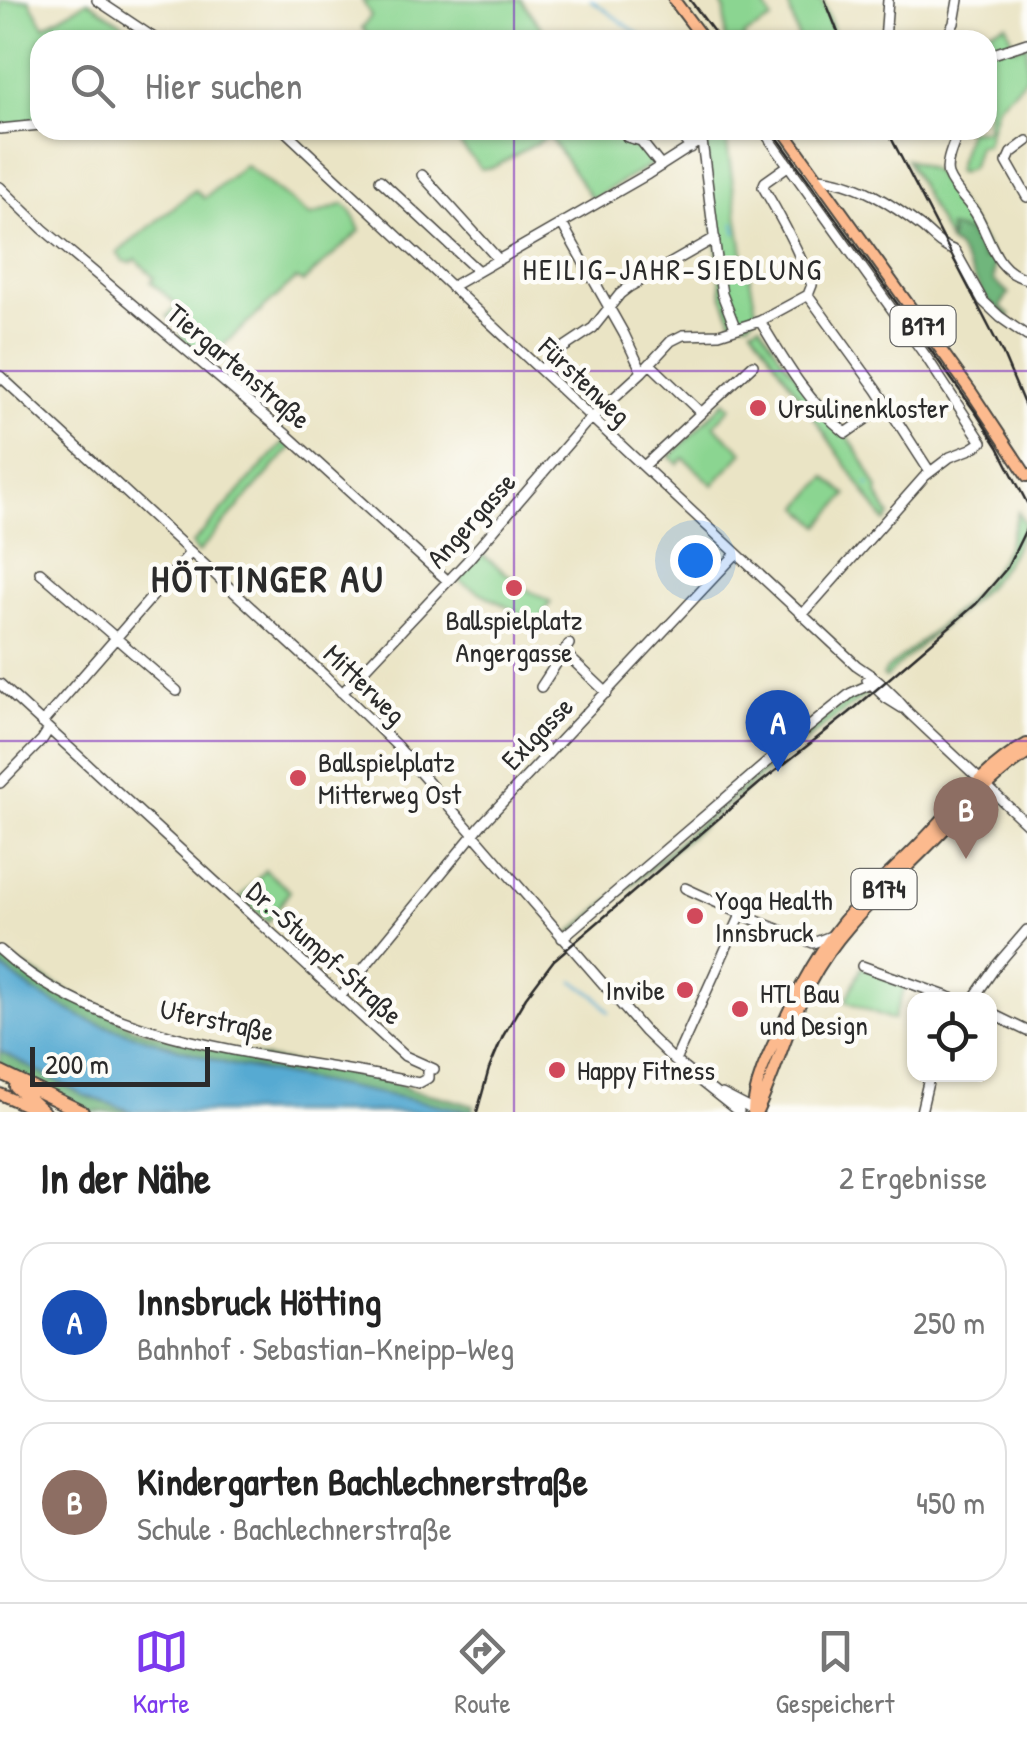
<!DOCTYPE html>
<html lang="de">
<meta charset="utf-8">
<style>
:root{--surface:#fff;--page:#f2f2f2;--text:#222;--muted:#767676;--line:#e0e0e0;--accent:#7c3aed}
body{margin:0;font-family:"Patrick Hand",sans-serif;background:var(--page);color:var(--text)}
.controls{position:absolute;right:30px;bottom:30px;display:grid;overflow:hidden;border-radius:20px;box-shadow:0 2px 8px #0004}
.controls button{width:90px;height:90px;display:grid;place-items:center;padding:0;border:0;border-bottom:2px solid var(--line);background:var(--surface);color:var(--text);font:50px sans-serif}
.scale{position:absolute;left:30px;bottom:25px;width:180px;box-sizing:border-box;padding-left:10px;border:5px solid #2b2b2b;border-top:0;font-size:28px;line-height:35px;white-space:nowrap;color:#2b2b2b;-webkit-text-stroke:8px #fdfcf7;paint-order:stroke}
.you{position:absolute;left:695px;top:560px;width:35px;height:35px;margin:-25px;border:8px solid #fff;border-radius:50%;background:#1a73e8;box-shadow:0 0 0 15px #1a73e833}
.badge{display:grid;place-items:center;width:65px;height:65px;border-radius:50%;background:var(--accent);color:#fff;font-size:32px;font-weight:700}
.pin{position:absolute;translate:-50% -82px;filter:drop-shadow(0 2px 5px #0008)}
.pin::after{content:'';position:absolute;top:52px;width:35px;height:30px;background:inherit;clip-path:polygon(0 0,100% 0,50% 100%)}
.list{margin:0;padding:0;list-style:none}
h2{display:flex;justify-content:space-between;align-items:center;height:130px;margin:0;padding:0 40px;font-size:42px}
h2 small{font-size:32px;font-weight:400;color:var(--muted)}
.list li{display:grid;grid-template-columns:65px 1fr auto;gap:30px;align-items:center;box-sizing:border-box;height:160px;margin:0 20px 20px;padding:0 20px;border:2px solid var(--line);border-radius:30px}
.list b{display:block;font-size:38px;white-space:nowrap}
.list p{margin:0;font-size:32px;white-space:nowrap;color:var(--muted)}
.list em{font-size:32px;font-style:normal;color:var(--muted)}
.icon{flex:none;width:55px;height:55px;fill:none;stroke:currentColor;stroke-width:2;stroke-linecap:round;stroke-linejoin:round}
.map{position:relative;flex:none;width:1027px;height:1112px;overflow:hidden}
.search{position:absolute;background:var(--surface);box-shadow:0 2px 8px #0004;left:30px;right:30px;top:30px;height:110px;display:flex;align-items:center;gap:25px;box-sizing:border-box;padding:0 35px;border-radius:30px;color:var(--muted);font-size:38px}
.sheet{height:490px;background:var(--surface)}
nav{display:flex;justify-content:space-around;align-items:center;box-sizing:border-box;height:140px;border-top:2px solid var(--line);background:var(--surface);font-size:28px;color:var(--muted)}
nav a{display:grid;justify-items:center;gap:5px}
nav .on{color:var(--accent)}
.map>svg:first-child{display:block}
.green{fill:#8bd591;stroke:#5b805e;stroke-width:2.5}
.forest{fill:#70b67b;stroke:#4e7053;stroke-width:2.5}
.water{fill:#57aad2;stroke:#416a7e;stroke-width:2.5}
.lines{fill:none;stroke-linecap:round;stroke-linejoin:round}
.stream{stroke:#57aad2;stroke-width:2.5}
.minor-casing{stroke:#484742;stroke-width:12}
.major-casing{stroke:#484742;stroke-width:14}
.highway-casing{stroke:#484742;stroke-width:16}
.minor{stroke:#fff;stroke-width:9}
.major{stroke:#fcba8e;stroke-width:10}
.highway{stroke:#fcba8e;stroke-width:12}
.tram{stroke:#2b2b2b;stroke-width:2.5}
.rail{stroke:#2b2b2b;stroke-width:2.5}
.grid{fill:none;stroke:#7b2cbf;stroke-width:2.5;stroke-opacity:0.55}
.poi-dot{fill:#d1495b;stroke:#fdfcf7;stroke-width:4}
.labels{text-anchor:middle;stroke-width:9;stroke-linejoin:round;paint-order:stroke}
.shield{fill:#fdfcf7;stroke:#6a6a68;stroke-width:2.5}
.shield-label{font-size:25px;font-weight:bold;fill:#2b2b2b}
.street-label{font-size:28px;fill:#2b2b2b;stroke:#fdfcf7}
.poi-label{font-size:28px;fill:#2b2b2b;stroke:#fdfcf7;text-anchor:start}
.neighbourhood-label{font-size:30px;letter-spacing:2.5px;fill:#2b2b2b;stroke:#fdfcf7}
.district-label{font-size:38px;font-weight:bold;letter-spacing:2.5px;fill:#2b2b2b;stroke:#fdfcf7}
</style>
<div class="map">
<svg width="1027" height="1112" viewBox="0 0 1027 1112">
<rect width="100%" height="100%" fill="#fdfcf7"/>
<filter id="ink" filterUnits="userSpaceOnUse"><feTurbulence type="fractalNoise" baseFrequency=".01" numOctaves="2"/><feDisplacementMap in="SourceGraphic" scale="20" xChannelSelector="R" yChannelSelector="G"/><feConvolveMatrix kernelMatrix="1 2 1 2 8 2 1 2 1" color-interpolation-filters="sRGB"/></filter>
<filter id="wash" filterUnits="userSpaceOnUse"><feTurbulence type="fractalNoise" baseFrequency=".0048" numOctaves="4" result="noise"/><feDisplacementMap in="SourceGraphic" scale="40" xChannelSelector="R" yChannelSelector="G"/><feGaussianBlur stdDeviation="2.25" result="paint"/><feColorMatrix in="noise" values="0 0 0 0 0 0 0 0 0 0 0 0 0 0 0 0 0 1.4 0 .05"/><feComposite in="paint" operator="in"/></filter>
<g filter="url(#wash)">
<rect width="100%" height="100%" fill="#eae4c5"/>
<path class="green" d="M0,0H29L44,26L88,1L147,40H40V123L0,127Z
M362,0H521L550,40H372L362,28L371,16Z
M719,0H762L772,20L743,36L745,40H725V11Z
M787,0H822L837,40H799Z
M1007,24L1015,48L1027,44V77L997,106L986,145L978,146L972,167L960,173L956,171L968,130H987V58L991,56L983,33Z
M448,130H622L633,148H645L656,162L592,199L549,136L494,167L481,169Z
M725,130L745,267H748L757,315L748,322L732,320L722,294L706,147Z
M906,159L934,171L967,216L991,255L983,259C975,242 967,233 949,228V242Z
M245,165L310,216L344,204L352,212L360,231L303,282L296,279L208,359L179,336L184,331L167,316L178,306L151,282L154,278L136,259L131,263L123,261L117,253L195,190L204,198Z
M760,324L783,360L846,433L864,462L878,489L877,494L890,516L885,522L752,327Z
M725,401L731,407L714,425L743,452L713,485L684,458L678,464L670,457Z
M287,439L293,445L198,553L192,544Z
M826,477L847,495L820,526L800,507Z
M1018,512L1025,523C1003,594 932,627 886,678L883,676L885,671C923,638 977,601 1002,557C1010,543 1014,527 1018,512Z
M481,554L528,590L551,602L537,623L461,582V576Z
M868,689L870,692L790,752L572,935L570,933L799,739L857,692Z
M265,870L290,891L268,922L241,897Z
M862,966L907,983L893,1020L846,1001Z"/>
<path class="forest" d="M949,227L968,233L983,259L991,255L997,262L994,266V281L1009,293L1000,307L1010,315L1008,319L987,301L957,248L949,242L951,237Z
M0,953L132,1027L202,1047L364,1075L400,1084L410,1090L447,1098L474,1106L472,1112L228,1064L90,1021L34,992L0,966Z
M0,1051L83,1095L134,1112H91L18,1076L0,1064Z"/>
<path class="water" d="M0,966L34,992L90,1021L228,1064L475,1112H134L83,1095L0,1051Z"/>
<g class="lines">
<path class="stream" d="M591,0L647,40
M734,223L736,233
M868,484L869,486
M574,981L597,997L609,1012"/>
</g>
</g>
<g filter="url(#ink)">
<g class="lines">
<g class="minor-casing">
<path id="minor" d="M97,0L157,40
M885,40L888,0
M945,40L954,23L958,0
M987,56L1027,43
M0,129L40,125
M284,130L856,665C877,678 893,693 908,712L1027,824
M676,130L691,148
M763,130L927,358L982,442L971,449L950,457L925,476L802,615
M959,130C955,142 944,163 948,175C953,189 968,201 976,214C991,239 994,271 1027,279
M627,137L641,141L661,166
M702,141L719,275L722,294L735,327
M1027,141L1011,153L1007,162L1027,197
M789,165L765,182L763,187C782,219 798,250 812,285L808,295L877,390L930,472
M422,175L499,260
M817,178C856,180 893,205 923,228C934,238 941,246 955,251L983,301L1000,317L1027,336
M380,180L478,271
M0,187L43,229L287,435L448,581
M562,224L624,334L642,372
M451,287L648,174L717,130
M808,295L760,321C784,361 809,404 846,433L886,405
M650,364L700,412
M541,370L560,350L593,328L620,294L629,287L715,238
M0,376L323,674L396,745L645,1032L675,1061L739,1112
M644,466L753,365
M40,572L177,691
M564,652L607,693
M867,680L886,698L902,708
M0,684L405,1056L434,1069
M541,687L569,644
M341,692L345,690L467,561L584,425L642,372L671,341L683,335L719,334L760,321
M42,723L191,552
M0,783L42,740L49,729
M685,888L757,921L813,943L831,936
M562,938L805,730L851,693L871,684
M0,950C109,1049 282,1054 419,1083L428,1078V1067
M862,966L954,999
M340,997L481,825L736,554
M973,999L996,966L1027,930
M990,1013L1027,1031
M675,1061L741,915
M722,1094L757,1112
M921,1112L930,1074"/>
</g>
<g class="major-casing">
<path id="major" d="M674,0L704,40
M783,130L972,393L1027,476
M0,1094L38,1111
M753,1112C754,1084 767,1057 779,1032C799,987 821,945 855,908C877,883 903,862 926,837C957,804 987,766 1027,744
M757,1112C777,1070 788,1024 810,983C839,927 887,888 931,843C961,813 991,777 1027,754"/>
</g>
<g class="highway-casing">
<path id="highway" d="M1,1073L82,1112
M16,1087L43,1112"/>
</g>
<use href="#minor" class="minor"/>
<use href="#major" class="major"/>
<use href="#highway" class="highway"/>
<path class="tram" d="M690,0L720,40
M772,130L976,413L998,447L1027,503"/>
<path class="rail" d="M825,0L841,40
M887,130L1002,352L1027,411
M477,1112L489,1069L503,1036L526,997L554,960L760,783L849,713L976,604L1007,568L1027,527"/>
</g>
</g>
<path class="grid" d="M514,0V40M514,130V1112M0,371H1027M0,741H1027"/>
<g class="poi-dot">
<circle cx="758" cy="408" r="10"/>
<circle cx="514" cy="588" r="10"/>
<circle cx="298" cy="778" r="10"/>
<circle cx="695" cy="916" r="10"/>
<circle cx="685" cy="990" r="10"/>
<circle cx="740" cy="1009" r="10"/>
<circle cx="557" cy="1070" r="10"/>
</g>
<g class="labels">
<g class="shield">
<rect x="890.5" y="306" width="65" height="40" rx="8"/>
<rect x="851.5" y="869" width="65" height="40" rx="8"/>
</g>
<g class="shield-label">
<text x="923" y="335">B171</text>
<text x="884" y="898">B174</text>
</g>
<g class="street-label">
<text transform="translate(239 366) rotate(40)" y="10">Tiergartenstraße</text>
<text transform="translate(585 381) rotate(43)" y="10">Fürstenweg</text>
<text transform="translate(471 520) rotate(-48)" y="10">Angergasse</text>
<text transform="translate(365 684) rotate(44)" y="10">Mitterweg</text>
<text transform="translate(537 733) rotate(-46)" y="10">Exlgasse</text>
<text transform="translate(325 953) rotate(42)" y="10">Dr.-Stumpf-Straße</text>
<text transform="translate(217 1020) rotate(12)" y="10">Uferstraße</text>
</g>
<g class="poi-label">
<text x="778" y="418">Ursulinenkloster</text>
<text x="514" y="630" text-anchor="middle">Ballspielplatz<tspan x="514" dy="32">Angergasse</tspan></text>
<text x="318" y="772">Ballspielplatz<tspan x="318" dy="32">Mitterweg Ost</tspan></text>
<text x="715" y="910">Yoga Health<tspan x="715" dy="32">Innsbruck</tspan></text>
<text x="665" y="1000" text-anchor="end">Invibe</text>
<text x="760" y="1003">HTL Bau<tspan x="760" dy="32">und Design</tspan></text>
<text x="577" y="1080">Happy Fitness</text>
</g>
<g class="neighbourhood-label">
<text x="673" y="280">HEILIG-JAHR-SIEDLUNG</text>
</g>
<g class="district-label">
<text x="268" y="592">HÖTTINGER AU</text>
</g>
</g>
</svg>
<div class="controls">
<button><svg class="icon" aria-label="locate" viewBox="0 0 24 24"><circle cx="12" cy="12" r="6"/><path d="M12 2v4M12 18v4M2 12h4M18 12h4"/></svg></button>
</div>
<div class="scale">200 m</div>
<div class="you"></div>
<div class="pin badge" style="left:778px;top:772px;background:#1a4fb4">A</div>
<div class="pin badge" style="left:966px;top:859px;background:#8d6e63">B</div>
<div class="search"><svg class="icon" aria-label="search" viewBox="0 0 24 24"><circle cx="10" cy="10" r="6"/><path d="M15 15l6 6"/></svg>Hier suchen</div>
</div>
<section class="sheet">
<h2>In der Nähe<small>2 Ergebnisse</small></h2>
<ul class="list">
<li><span class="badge" style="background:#1a4fb4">A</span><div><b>Innsbruck Hötting</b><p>Bahnhof · Sebastian-Kneipp-Weg</p></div><em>250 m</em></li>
<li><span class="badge" style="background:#8d6e63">B</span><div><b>Kindergarten Bachlechnerstraße</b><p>Schule · Bachlechnerstraße</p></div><em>450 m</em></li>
</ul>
</section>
<nav>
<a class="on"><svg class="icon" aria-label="map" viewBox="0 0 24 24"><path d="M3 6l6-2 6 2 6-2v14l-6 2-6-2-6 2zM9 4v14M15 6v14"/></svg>Karte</a>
<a><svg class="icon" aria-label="directions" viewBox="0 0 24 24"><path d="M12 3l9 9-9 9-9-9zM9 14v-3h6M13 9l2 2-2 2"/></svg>Route</a>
<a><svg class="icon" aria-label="saved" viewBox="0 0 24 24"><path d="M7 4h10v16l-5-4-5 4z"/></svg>Gespeichert</a>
</nav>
